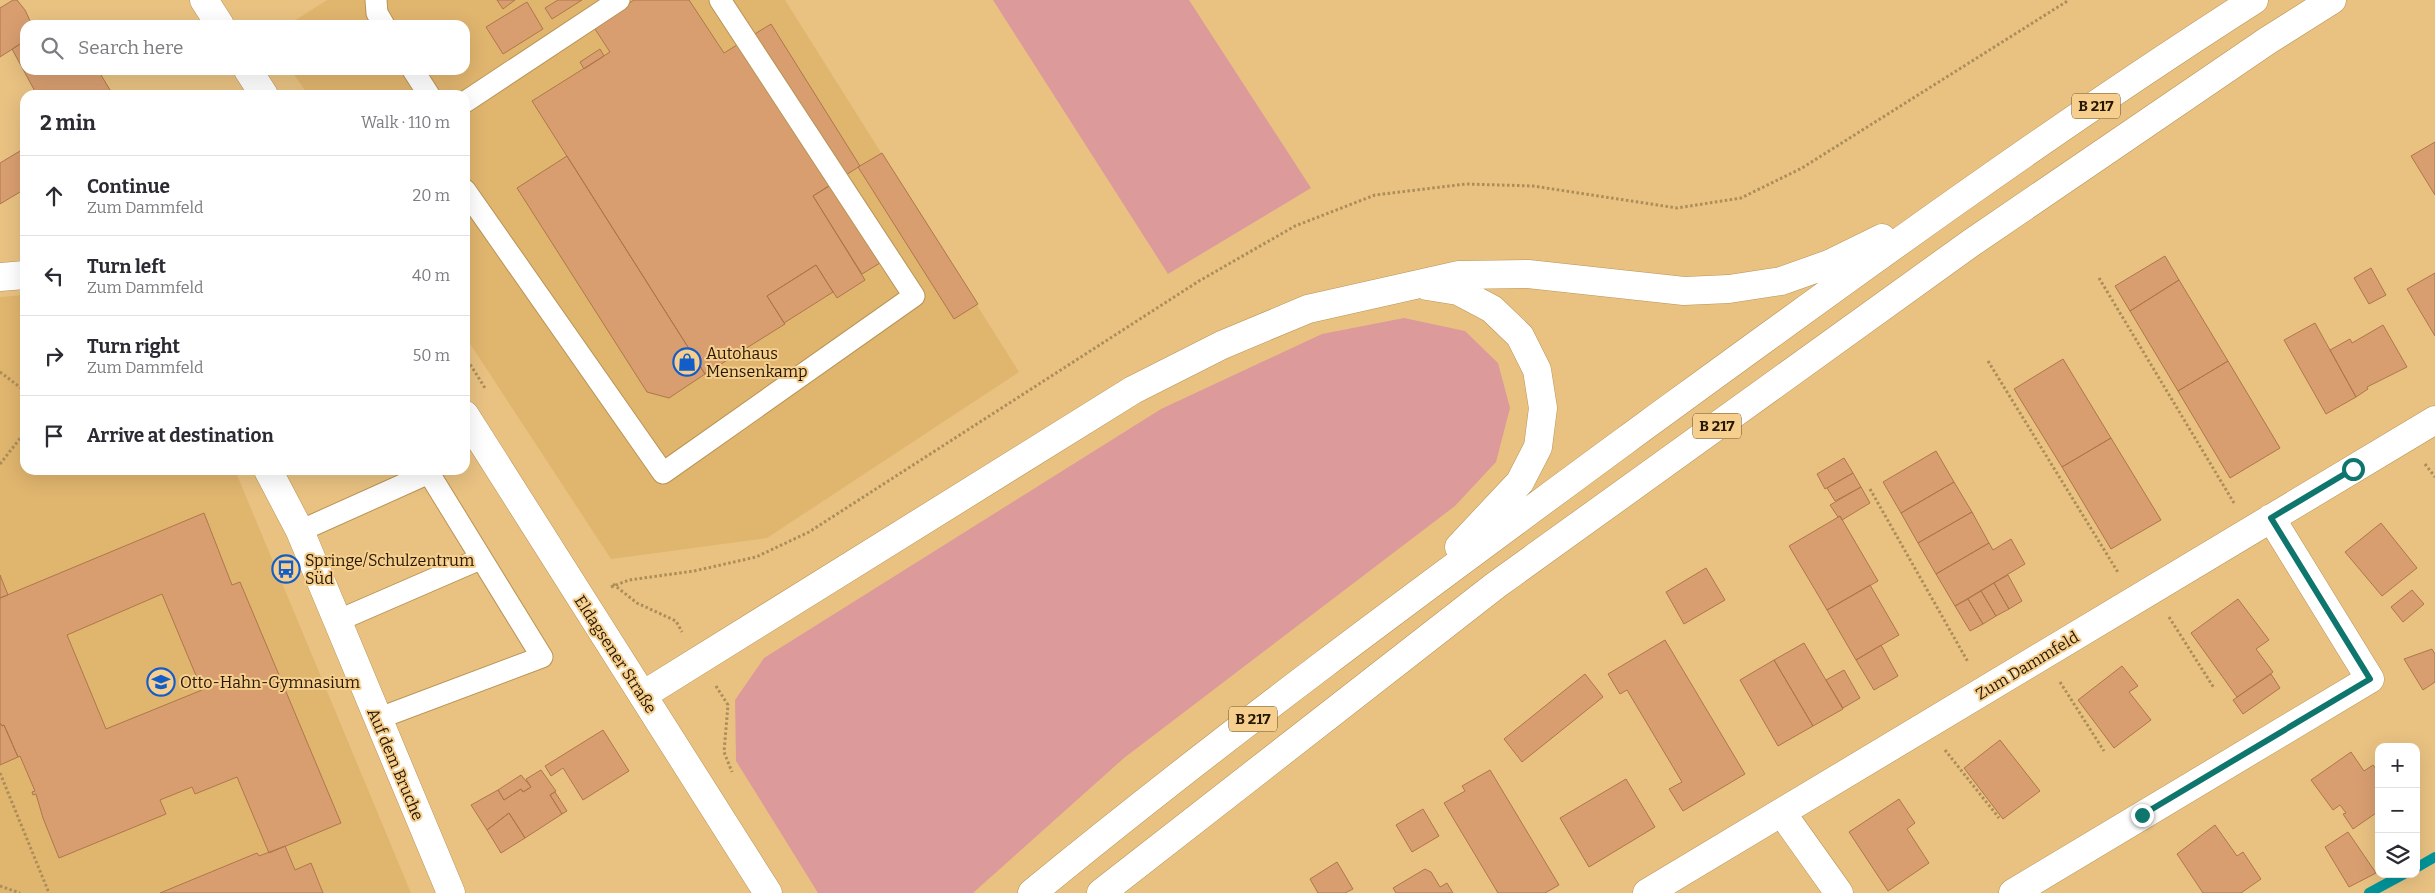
<!DOCTYPE html>
<meta charset="utf-8">
<style>
:root{--surface:#fff;--page:#f2f2f3;--text:#2b2b33;--muted:#7c7c81;--line:#e1e1e2}
body{margin:0;font-family:Bitter,serif;background:var(--page);color:var(--text)}
.controls{position:absolute;right:15px;bottom:15px;display:grid;overflow:hidden;border-radius:10px;box-shadow:0 5px 20px #0002}
.controls button{width:45px;height:45px;display:grid;place-items:center;padding:0;border:0;border-bottom:1px solid var(--line);background:var(--surface);color:var(--text);font:25px sans-serif}
.stop{position:absolute;width:15px;height:15px;margin:-11px;border:4px solid #0f766e;border-radius:50%;background:#fff}
.stop.end{background:#0f766e;border-color:#fff;box-shadow:0 1px 5px #0008}
.list{margin:0;padding:0;list-style:none}
h2{display:flex;justify-content:space-between;align-items:center;height:65px;margin:0;padding:0 20px;font-size:21px}
h2 small{font-size:16px;font-weight:400;color:var(--muted)}
.list li{display:grid;grid-template-columns:32px 1fr auto;gap:15px;align-items:center;box-sizing:border-box;height:80px;padding:0 20px;border-top:1px solid var(--line)}
.list b{display:block;font-size:19px;white-space:nowrap}
.list p{margin:0;font-size:16px;white-space:nowrap;color:var(--muted)}
.list em{font-size:16px;font-style:normal;color:var(--muted)}
.icon{flex:none;width:28px;height:28px;fill:none;stroke:currentColor;stroke-width:2;stroke-linecap:round;stroke-linejoin:round}
.map{position:relative;flex:none;width:2435px;height:893px;overflow:hidden}
.search{position:absolute;background:var(--surface);box-shadow:0 5px 20px #0002;left:20px;top:20px;width:450px;height:55px;display:flex;align-items:center;gap:12px;box-sizing:border-box;padding:0 18px;border-radius:15px;color:var(--muted);font-size:19px}
.panel{position:absolute;background:var(--surface);box-shadow:0 5px 20px #0002;left:20px;top:90px;width:450px;height:385px;border-radius:15px}
.map>svg:first-child{display:block}
.built{fill:#e0b56e}
.green{fill:#dc9a9a}
.lines{fill:none;stroke-linecap:round;stroke-linejoin:round}
.stream{stroke:#009499;stroke-width:10}
.building{fill:#d89e70;stroke:#ae774a;fill-rule:evenodd}
.lane-casing{stroke:#b99455;stroke-width:23}
.street-casing{stroke:#b99455;stroke-width:29}
.secondary-casing{stroke:#b99455;stroke-width:29}
.highway-casing{stroke:#b99455;stroke-width:29}
.path{stroke:#ac8d59;stroke-width:3;stroke-dasharray:2.5 2.5;stroke-linecap:butt}
.lane{stroke:#fff;stroke-width:21}
.street{stroke:#fff;stroke-width:28}
.secondary{stroke:#fff;stroke-width:28}
.highway{stroke:#fff;stroke-width:28}
.route{stroke:#0f766e;stroke-width:6}
.labels{text-anchor:middle;stroke-width:4;stroke-linejoin:round;paint-order:stroke}
.shield{fill:#f6cf8f;stroke:#644f2b;stroke-width:1}
.shield-label{font-size:15px;font-weight:bold;fill:#261800}
.poi-label{font-size:16px;fill:#261800;stroke:#f6cf8f;text-anchor:start}
.street-label{font-size:16px;fill:#261800;stroke:#f6cf8f}
</style>
<div class="map">
<svg width="2435" height="893" viewBox="0 0 2435 893">
<rect width="100%" height="100%" fill="#e9c282"/>
<path class="built" d="M327,0H785L1019,372L767,538L611,559L465,336V95H308L291,70H465V25H288Z
M25,295V470H235L411,893H0V297Z"/>
<path class="green" d="M993,0H1189L1311,188L1168,274Z
M1404,318L1465,331L1498,363L1510,408L1496,462L1455,506L1124,758L973,893H818L736,761L735,700L764,658L1161,409L1322,334Z"/>
<g class="lines">
<path class="stream" d="M2416,868L2435,857
M2369,893L2404,874"/>
</g>
<path class="building" d="M13,0H17L25,10L32,25H25V41L0,57V8Z
M497,0H515L503,9Z
M558,0H582L552,19L545,8Z
M634,0H689L724,53L771,24L860,166L813,196L865,280L837,298L816,265L767,296L785,324L705,374L532,101L610,52L593,26Z
M527,2L543,29L503,54L486,27Z
M25,41V70H98L113,95H37L12,49Z
M600,49L604,56L584,69L580,62Z
M2435,142V195L2411,156Z
M25,148V189L0,204V163Z
M882,153L978,304L954,319L858,167Z
M567,156L705,374L669,398L647,392L517,188Z
M839,180L888,258L862,274L813,196Z
M2165,256L2179,280L2130,311L2115,286Z
M816,265L833,292L784,323L767,296Z
M2371,268L2386,295L2369,304L2354,278Z
M2435,273V336L2407,289Z
M2179,280L2228,361L2178,391L2130,311Z
M2315,323L2356,397L2326,414L2284,340Z
M2383,325L2407,367L2367,387L2368,389L2356,397L2330,350L2350,339L2352,343Z
M2063,359L2111,438L2062,467L2014,389Z
M2228,361L2280,448L2230,478L2178,391Z
M2111,438L2161,520L2111,549L2062,467Z
M1936,451L1954,482L1901,513L1883,482Z
M1844,458L1853,473L1825,489L1817,474Z
M1853,473L1861,487L1835,501L1827,488Z
M1954,482L1972,512L1918,543L1901,513Z
M1861,487L1870,503L1842,520L1840,516L1838,517L1830,505Z
M1972,512L1989,543L1936,574L1918,543Z
M204,513L232,585L240,582L341,823L269,853L237,777L195,794L192,787L160,800L166,814L59,858L43,818L36,794L33,795L32,792L35,791L20,756L18,757L4,725L2,726L0,723V598ZM162,594L202,690L106,729L67,635Z
M1840,516L1878,581L1827,610L1789,546Z
M2381,523L2417,568L2382,596L2345,552Z
M2011,539L2025,564L1955,606L1936,574L1989,543L1993,550Z
M1706,568L1725,600L1684,624L1666,592Z
M0,575L8,595L0,598Z
M2008,575L2022,601L2009,609L1994,583Z
M1994,583L2009,609L1996,616L1981,591Z
M1870,585L1899,635L1856,660L1827,610Z
M2412,590L2424,604L2403,622L2391,607Z
M1981,591L1996,616L1983,624L1968,599Z
M1968,599L1983,624L1970,631L1955,606Z
M2238,599L2269,640L2256,649L2273,672L2237,697L2191,633Z
M1665,640L1745,774L1683,811L1669,789L1682,782L1627,690L1620,694L1608,674Z
M1804,643L1843,709L1813,726L1774,660Z
M1881,645L1898,676L1874,690L1856,660Z
M2432,649L2435,654V682L2423,690L2404,659Z
M1774,660L1813,726L1778,746L1740,680Z
M2122,666L2138,686L2129,692L2151,720L2114,748L2078,700Z
M1844,670L1860,698L1843,708L1826,680Z
M1585,674L1603,697L1522,762L1504,739Z
M2271,674L2280,688L2243,714L2233,700Z
M0,723L2,726L4,725L18,757L0,765Z
M603,730L629,771L583,800L563,768L551,776L545,766Z
M2000,740L2040,791L2003,819L1964,768Z
M2351,752L2364,771L2373,765L2379,773V811L2353,829L2343,814L2346,813L2340,805L2333,810L2311,780Z
M541,770L556,791L550,795L562,814L525,838L509,813L487,830L471,805L498,790L504,800L521,789L523,792L531,787L526,779Z
M1490,770L1559,885L1545,893H1498L1444,803L1465,791L1462,786Z
M521,775L531,787L523,792L521,789L504,800L498,790Z
M1626,779L1655,827L1589,867L1560,818Z
M555,792L567,811L562,814L550,795Z
M1899,799L1915,823L1907,829L1929,863L1888,891L1849,832Z
M1423,809L1439,836L1412,852L1396,825Z
M509,813L525,838L501,853L487,830Z
M2215,825L2237,856L2243,852L2261,879L2241,893H2203L2177,854Z
M2348,832L2376,873L2349,887L2325,847Z
M285,846L295,870L311,863L323,893H160L257,853L259,856Z
M1337,862L1353,889L1345,893H1318L1310,879Z
M1425,869L1431,872L1440,887L1447,883L1453,893H1396L1393,888Z"/>
<g class="lines">
<g class="lane-casing">
<path id="lane" d="M376,0L377,13L384,25
M413,70L429,95
M465,102L619,0
M465,190L663,473L914,296L720,0
M300,531L429,473
M337,621L480,559
M377,719L542,657L427,470"/>
</g>
<g class="street-casing">
<path id="street" d="M0,277L25,275
M268,470L300,531L451,893
M1782,813L1839,893
M1647,893L2435,420
M2013,893L2370,679L2271,518"/>
</g>
<g class="secondary-casing">
<path id="secondary" d="M204,0L220,25
M248,70L264,95
M465,415L768,893"/>
</g>
<g class="highway-casing">
<path id="highway" d="M1427,286L1458,291L1492,309L1520,336L1537,370L1543,408L1538,447L1520,482L1459,547
M643,695L1133,390L1222,345L1308,309L1459,275L1528,274L1684,291L1729,289L1781,281L1829,264L1882,238
M1032,893C1232,729 1441,576 1649,423C1848,278 2046,133 2254,0
M1101,893L1496,585L1971,243L2267,41L2332,0"/>
</g>
<path class="path" d="M2099,278L2234,503
M465,356L485,388
M1988,361L2119,574
M0,372L25,391
M0,464L25,432
M2425,464L2435,477
M1870,489L1968,662
M613,584L637,603L676,621L682,632
M611,587L629,580L694,571L756,557L809,532L1199,281L1295,226L1375,195L1466,184L1533,186L1677,208L1741,198L1802,168L2069,0
M2169,617L2214,688
M2060,682L2104,751
M716,686L728,705L724,752L732,772
M1945,750L1999,818
M0,773L49,893
M0,886L20,893"/>
<use href="#lane" class="lane"/>
<use href="#street" class="street"/>
<use href="#secondary" class="secondary"/>
<use href="#highway" class="highway"/>
</g>
<g class="lines">
<path class="route" d="M2142,815L2370,679L2271,518L2353,469"/>
</g>
<defs>
<g id="shop-ring" transform="scale(1.4375)"><circle r="9.5" fill="#f6cf8f" stroke="#125dc7" stroke-width="1.5"/><path d="M-5-2.5h2.3a2.7 3.5 0 0 1 5.4 0H5L5.5 6h-11ZM-1.5-2.5h3a1.5 2.3 0 0 0-3 0Z" fill="#125dc7"/></g>
<g id="bus-ring" transform="scale(1.4375)"><circle r="9.5" fill="#f6cf8f" stroke="#125dc7" stroke-width="1.5"/><path d="M-5-6H5V4H4V6H2V4H-2V6H-4V4H-5ZM-3.5-4V0h7V-4ZM-3.5 1.2v1.5H-2V1.2ZM2 1.2v1.5H3.5V1.2Z" fill="#125dc7"/></g>
<g id="school-ring" transform="scale(1.4375)"><circle r="9.5" fill="#f6cf8f" stroke="#125dc7" stroke-width="1.5"/><path d="M0-5L7-2L0 1L-7-2ZM-4 1L0 2.5L4 1V4Q0 6-4 4Z" fill="#125dc7"/></g>
</defs>
<g fill-rule="evenodd">
<use href="#shop-ring" x="687" y="362"/>
<use href="#bus-ring" x="286" y="569"/>
<use href="#school-ring" x="161" y="682"/>
</g>
<g class="labels">
<g class="shield">
<rect x="2072" y="93.5" width="48" height="25" rx="4"/>
<rect x="1693" y="413.5" width="48" height="25" rx="4"/>
<rect x="1229" y="706.5" width="48" height="25" rx="4"/>
</g>
<g class="shield-label">
<text x="2096" y="111">B 217</text>
<text x="1717" y="431">B 217</text>
<text x="1253" y="724">B 217</text>
</g>
<g class="poi-label">
<text x="706" y="359">Autohaus<tspan x="706" dy="18">Mensenkamp</tspan></text>
<text x="305" y="566">Springe/Schulzentrum<tspan x="305" dy="18">Süd</tspan></text>
<text x="180" y="688">Otto-Hahn-Gymnasium</text>
</g>
<g class="street-label">
<text transform="translate(616 654) rotate(57)" y="6">Eldagsener Straße</text>
<text transform="translate(2027 665) rotate(-31)" y="6">Zum Dammfeld</text>
<text transform="translate(396 764) rotate(67)" y="6">Auf dem Bruche</text>
</g>
</g>
</svg>
<div class="controls">
<button>+</button>
<button>−</button>
<button><svg class="icon" aria-label="layers" viewBox="0 0 24 24"><path d="M12 4l9 5-9 5-9-5zM3 14l9 5 9-5"/></svg></button>
</div>
<div class="stop" style="left:2353px;top:469px"></div>
<div class="stop end" style="left:2142px;top:815px"></div>
<div class="search"><svg class="icon" aria-label="search" viewBox="0 0 24 24"><circle cx="10" cy="10" r="6"/><path d="M15 15l6 6"/></svg>Search here</div>
<section class="panel">
<h2>2 min<small>Walk · 110 m</small></h2>
<ul class="list">
<li><svg class="icon" aria-label="ahead" viewBox="0 0 24 24"><path d="M12 20V5M6 11l6-6 6 6"/></svg><div><b>Continue</b><p>Zum Dammfeld</p></div><em>20 m</em></li>
<li><svg class="icon" aria-label="left" viewBox="0 0 24 24"><path d="M17 20v-9H6M10 6l-5 5 5 5"/></svg><div><b>Turn left</b><p>Zum Dammfeld</p></div><em>40 m</em></li>
<li><svg class="icon" aria-label="right" viewBox="0 0 24 24"><path d="M7 20v-9h11M14 6l5 5-5 5"/></svg><div><b>Turn right</b><p>Zum Dammfeld</p></div><em>50 m</em></li>
<li><svg class="icon" aria-label="arrive" viewBox="0 0 24 24"><path d="M6 21V4h12l-3 4 3 4H6"/></svg><div><b>Arrive at destination</b></div></li>
</ul>
</section>
</div>
